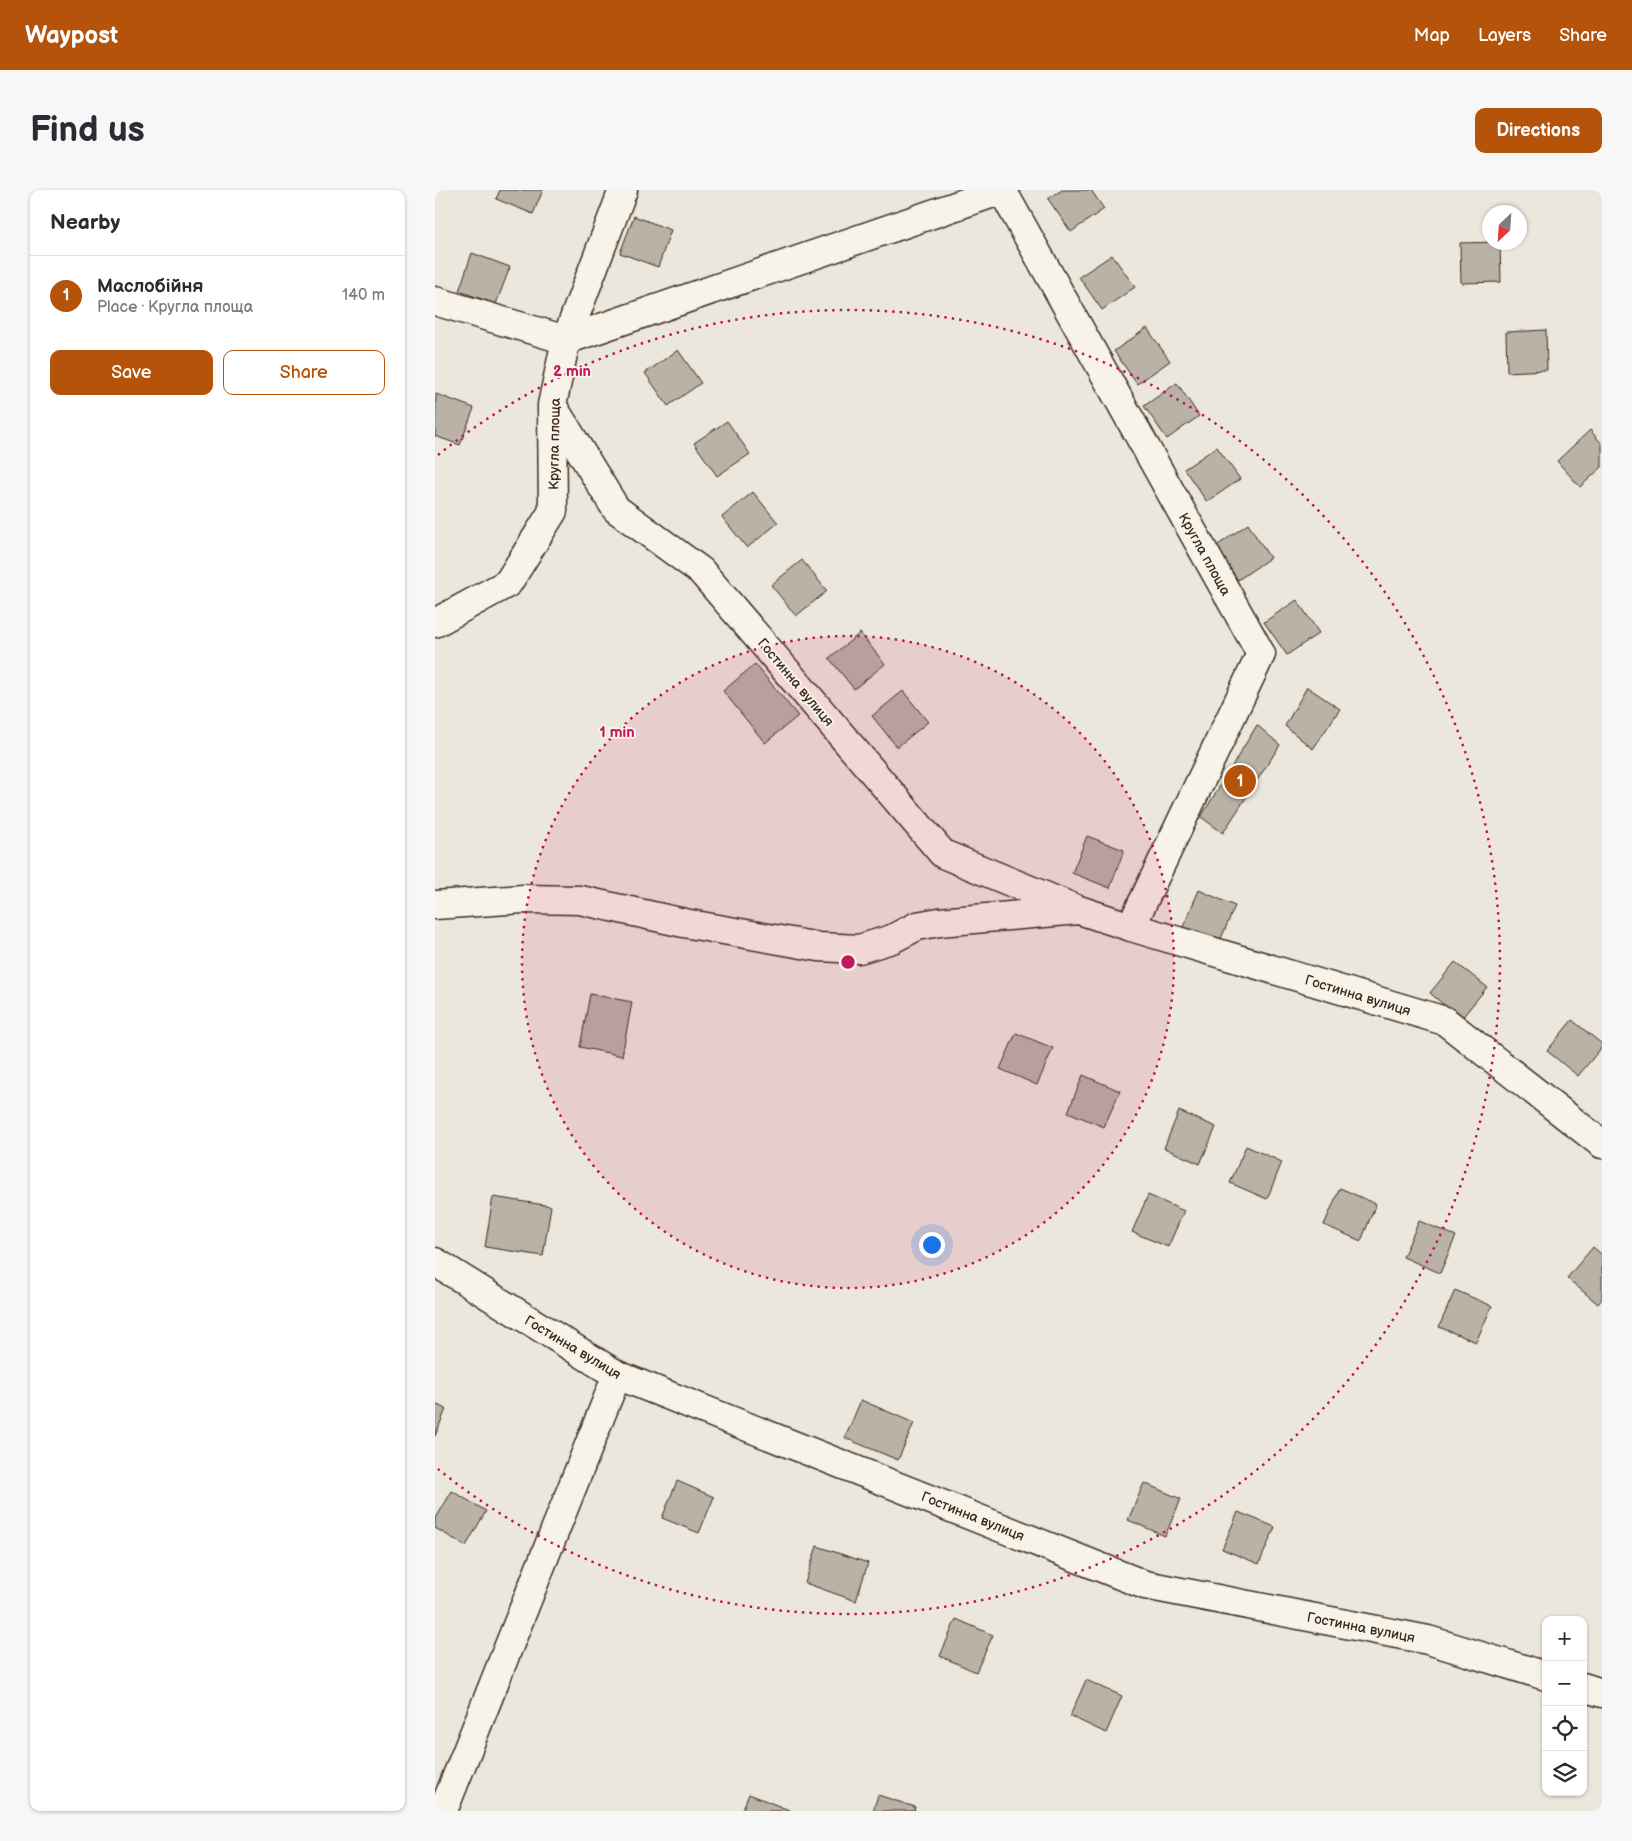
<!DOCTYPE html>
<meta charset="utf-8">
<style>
:root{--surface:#fff;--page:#f7f7f7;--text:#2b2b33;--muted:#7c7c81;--line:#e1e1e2;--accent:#b45309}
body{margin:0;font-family:"Balsamiq Sans",sans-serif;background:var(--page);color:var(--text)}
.controls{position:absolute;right:15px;bottom:15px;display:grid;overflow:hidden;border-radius:10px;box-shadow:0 1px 4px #0004}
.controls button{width:45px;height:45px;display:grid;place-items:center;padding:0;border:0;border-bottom:1px solid var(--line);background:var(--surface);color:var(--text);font:25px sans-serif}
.compass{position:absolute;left:1047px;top:15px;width:45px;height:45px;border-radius:50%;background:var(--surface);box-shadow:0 1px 4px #0004;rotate:205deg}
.you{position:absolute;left:496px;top:1054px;width:18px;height:18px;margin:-12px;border:4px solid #fff;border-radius:50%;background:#1a73e8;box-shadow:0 0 0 8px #1a73e833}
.badge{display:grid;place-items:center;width:32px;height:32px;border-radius:50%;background:var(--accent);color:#fff;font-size:16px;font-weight:700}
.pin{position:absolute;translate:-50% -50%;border:2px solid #fff;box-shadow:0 1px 5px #0006}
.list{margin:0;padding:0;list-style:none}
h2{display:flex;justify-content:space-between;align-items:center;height:65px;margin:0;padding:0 20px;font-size:21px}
h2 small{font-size:16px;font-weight:400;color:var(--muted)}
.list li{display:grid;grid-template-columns:32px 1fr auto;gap:15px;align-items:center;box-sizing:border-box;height:80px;padding:0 20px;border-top:1px solid var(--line)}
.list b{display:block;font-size:19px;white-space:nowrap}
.list p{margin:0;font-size:16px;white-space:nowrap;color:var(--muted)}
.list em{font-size:16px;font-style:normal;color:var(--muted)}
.actions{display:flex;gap:10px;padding:15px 20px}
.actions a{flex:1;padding:11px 0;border:1px solid var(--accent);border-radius:10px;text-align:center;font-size:18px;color:var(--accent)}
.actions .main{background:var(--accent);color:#fff}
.icon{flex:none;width:28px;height:28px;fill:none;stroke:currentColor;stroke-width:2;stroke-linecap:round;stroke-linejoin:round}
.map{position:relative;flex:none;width:1167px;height:1621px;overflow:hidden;border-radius:10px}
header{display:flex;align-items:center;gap:30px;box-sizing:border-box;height:70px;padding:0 25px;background:var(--accent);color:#fff}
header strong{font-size:24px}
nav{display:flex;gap:28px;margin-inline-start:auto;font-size:18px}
.intro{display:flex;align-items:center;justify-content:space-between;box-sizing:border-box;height:120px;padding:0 30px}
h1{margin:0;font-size:35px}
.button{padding:12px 22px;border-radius:10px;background:var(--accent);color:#fff;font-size:18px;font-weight:700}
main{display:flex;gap:30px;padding:0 30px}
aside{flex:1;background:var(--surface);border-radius:10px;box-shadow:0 1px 4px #0004}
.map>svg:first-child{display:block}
.building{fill:#bab2a7;stroke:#3b2a1e}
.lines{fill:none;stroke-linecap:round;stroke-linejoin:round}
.minor-casing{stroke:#3b2a1e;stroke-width:31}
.minor{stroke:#f7f3e8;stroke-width:28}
.ring{fill:none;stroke:#c2185b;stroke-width:2.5;stroke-dasharray:2.5 5}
.labels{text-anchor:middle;stroke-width:4;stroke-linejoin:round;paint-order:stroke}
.street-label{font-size:14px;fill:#3b2a1e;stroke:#f7f3e8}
.centre{fill:#c2185b;stroke:#f7f3e8;stroke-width:2.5}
.ring-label{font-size:15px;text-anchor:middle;font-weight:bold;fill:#c2185b;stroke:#f7f3e8;stroke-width:4;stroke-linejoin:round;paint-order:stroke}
</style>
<header>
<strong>Waypost</strong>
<nav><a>Map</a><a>Layers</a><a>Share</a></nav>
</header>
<div class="intro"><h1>Find us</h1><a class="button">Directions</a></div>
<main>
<aside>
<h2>Nearby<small></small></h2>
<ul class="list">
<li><span class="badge">1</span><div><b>Маслобійня</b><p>Place · Кругла площа</p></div><em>140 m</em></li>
</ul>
<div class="actions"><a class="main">Save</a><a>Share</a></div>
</aside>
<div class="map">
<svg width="1167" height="1621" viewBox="0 0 1167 1621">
<rect width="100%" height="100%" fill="#ece7dc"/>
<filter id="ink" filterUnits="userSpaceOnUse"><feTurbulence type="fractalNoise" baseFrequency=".02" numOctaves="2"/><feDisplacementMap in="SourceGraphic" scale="10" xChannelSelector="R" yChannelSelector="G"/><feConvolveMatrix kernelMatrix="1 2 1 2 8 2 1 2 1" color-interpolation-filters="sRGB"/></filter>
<g filter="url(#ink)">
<path class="building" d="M65,0H108L98,24L61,9Z
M627,0H656L669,19L636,42L613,9Z
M199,26L236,40L223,77L185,63Z
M1065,52L1066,92L1026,93L1025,53Z
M37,63L75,77L61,114L24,101Z
M677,65L700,97L667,120L644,87Z
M712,138L735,171L702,194L679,161Z
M1111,140L1112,180L1072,182L1071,142Z
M243,160L266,193L233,216L210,183Z
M742,193L764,226L732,249L709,216Z
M1,204L39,218L25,255L0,246Z
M292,231L315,264L282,286L259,253Z
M1155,240L1167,254V277L1145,297L1122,271Z
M782,257L805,289L772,312L749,279Z
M318,302L343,333L312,358L287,327Z
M813,334L835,368L803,390L780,357Z
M367,370L392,401L361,426L336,395Z
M862,410L884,443L852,465L829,432Z
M425,443L450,474L419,499L394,468Z
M320,474L363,526L330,553L288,501Z
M872,497L905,519L878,559L850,536Z
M468,501L493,532L462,557L437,526Z
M822,535L845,555L788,643L766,627Z
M652,646L689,660L675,698L637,683Z
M764,700L800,716L784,753L748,737Z
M1020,772L1052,797L1026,829L995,803Z
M155,804L197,812L187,866L145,857Z
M1137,830L1167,854V857L1143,886L1112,861Z
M581,843L618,858L602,895L565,879Z
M648,885L685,901L669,937L633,922Z
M744,921L781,937L765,974L729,958Z
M811,956L847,972L832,1009L795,993Z
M905,998L941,1014L926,1051L889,1035Z
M713,1005L749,1021L733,1057L697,1042Z
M58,1007L116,1016L108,1066L50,1057Z
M984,1031L1021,1046L1005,1083L968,1067Z
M1158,1057L1167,1065V1109L1163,1114L1132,1088Z
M1020,1100L1057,1116L1041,1152L1004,1137Z
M426,1210L479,1233L463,1270L410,1248Z
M0,1214L11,1219L0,1246Z
M242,1291L279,1307L264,1343L227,1328Z
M709,1293L746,1309L730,1346L693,1330Z
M17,1301L51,1321L31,1356L0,1338V1330Z
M803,1322L840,1337L824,1374L787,1359Z
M382,1356L433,1373L421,1411L370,1393Z
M521,1429L558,1445L541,1482L505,1466Z
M651,1490L687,1506L671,1543L635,1526Z
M314,1604L354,1620V1621H307Z
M443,1605L480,1617L479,1621H438Z"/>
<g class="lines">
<g class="minor-casing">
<path id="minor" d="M567,0L826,464L696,737
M0,111L131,150L567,0
M117,215L181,319L266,381L508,664L641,719
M0,433L73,393L118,321L117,215L131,150L188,0
M0,715L88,709L145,710L249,733L384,757L424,759L457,749L482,736L504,732L644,720L696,737L1010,831L1167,954
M0,1072L182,1185L710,1395L993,1450L1111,1486
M1148,1497L1167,1503
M8,1621L182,1185"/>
</g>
<use href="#minor" class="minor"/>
</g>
</g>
<circle cx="413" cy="772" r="326" fill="#c2185b" fill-opacity=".12"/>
<g class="ring">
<circle cx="413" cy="772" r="326"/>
<path d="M3 265A652 652 0 1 1 3 1279"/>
</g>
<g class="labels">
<g class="street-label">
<text transform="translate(119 254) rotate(-89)" y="5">Кругла площа</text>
<text transform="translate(770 364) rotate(61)" y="5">Кругла площа</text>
<text transform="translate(361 492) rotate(50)" y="5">Гостинна вулиця</text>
<text transform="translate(923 805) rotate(17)" y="5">Гостинна вулиця</text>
<text transform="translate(138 1157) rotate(31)" y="5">Гостинна вулиця</text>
<text transform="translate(538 1326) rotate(22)" y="5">Гостинна вулиця</text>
<text transform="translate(926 1437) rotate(11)" y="5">Гостинна вулиця</text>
</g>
</g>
<circle cx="413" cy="772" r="8" class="centre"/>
<g class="ring-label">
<text x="137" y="186">2 min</text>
<text x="182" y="547">1 min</text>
</g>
</svg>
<div class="controls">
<button>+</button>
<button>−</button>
<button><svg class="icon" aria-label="locate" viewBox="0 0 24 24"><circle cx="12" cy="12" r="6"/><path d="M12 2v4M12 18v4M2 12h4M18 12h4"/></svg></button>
<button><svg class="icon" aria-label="layers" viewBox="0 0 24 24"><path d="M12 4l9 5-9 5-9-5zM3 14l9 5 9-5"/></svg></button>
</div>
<svg class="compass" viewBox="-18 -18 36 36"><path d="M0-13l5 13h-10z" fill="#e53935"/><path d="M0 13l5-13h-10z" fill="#7c7c81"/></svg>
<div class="you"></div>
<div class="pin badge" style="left:805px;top:591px">1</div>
</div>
</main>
